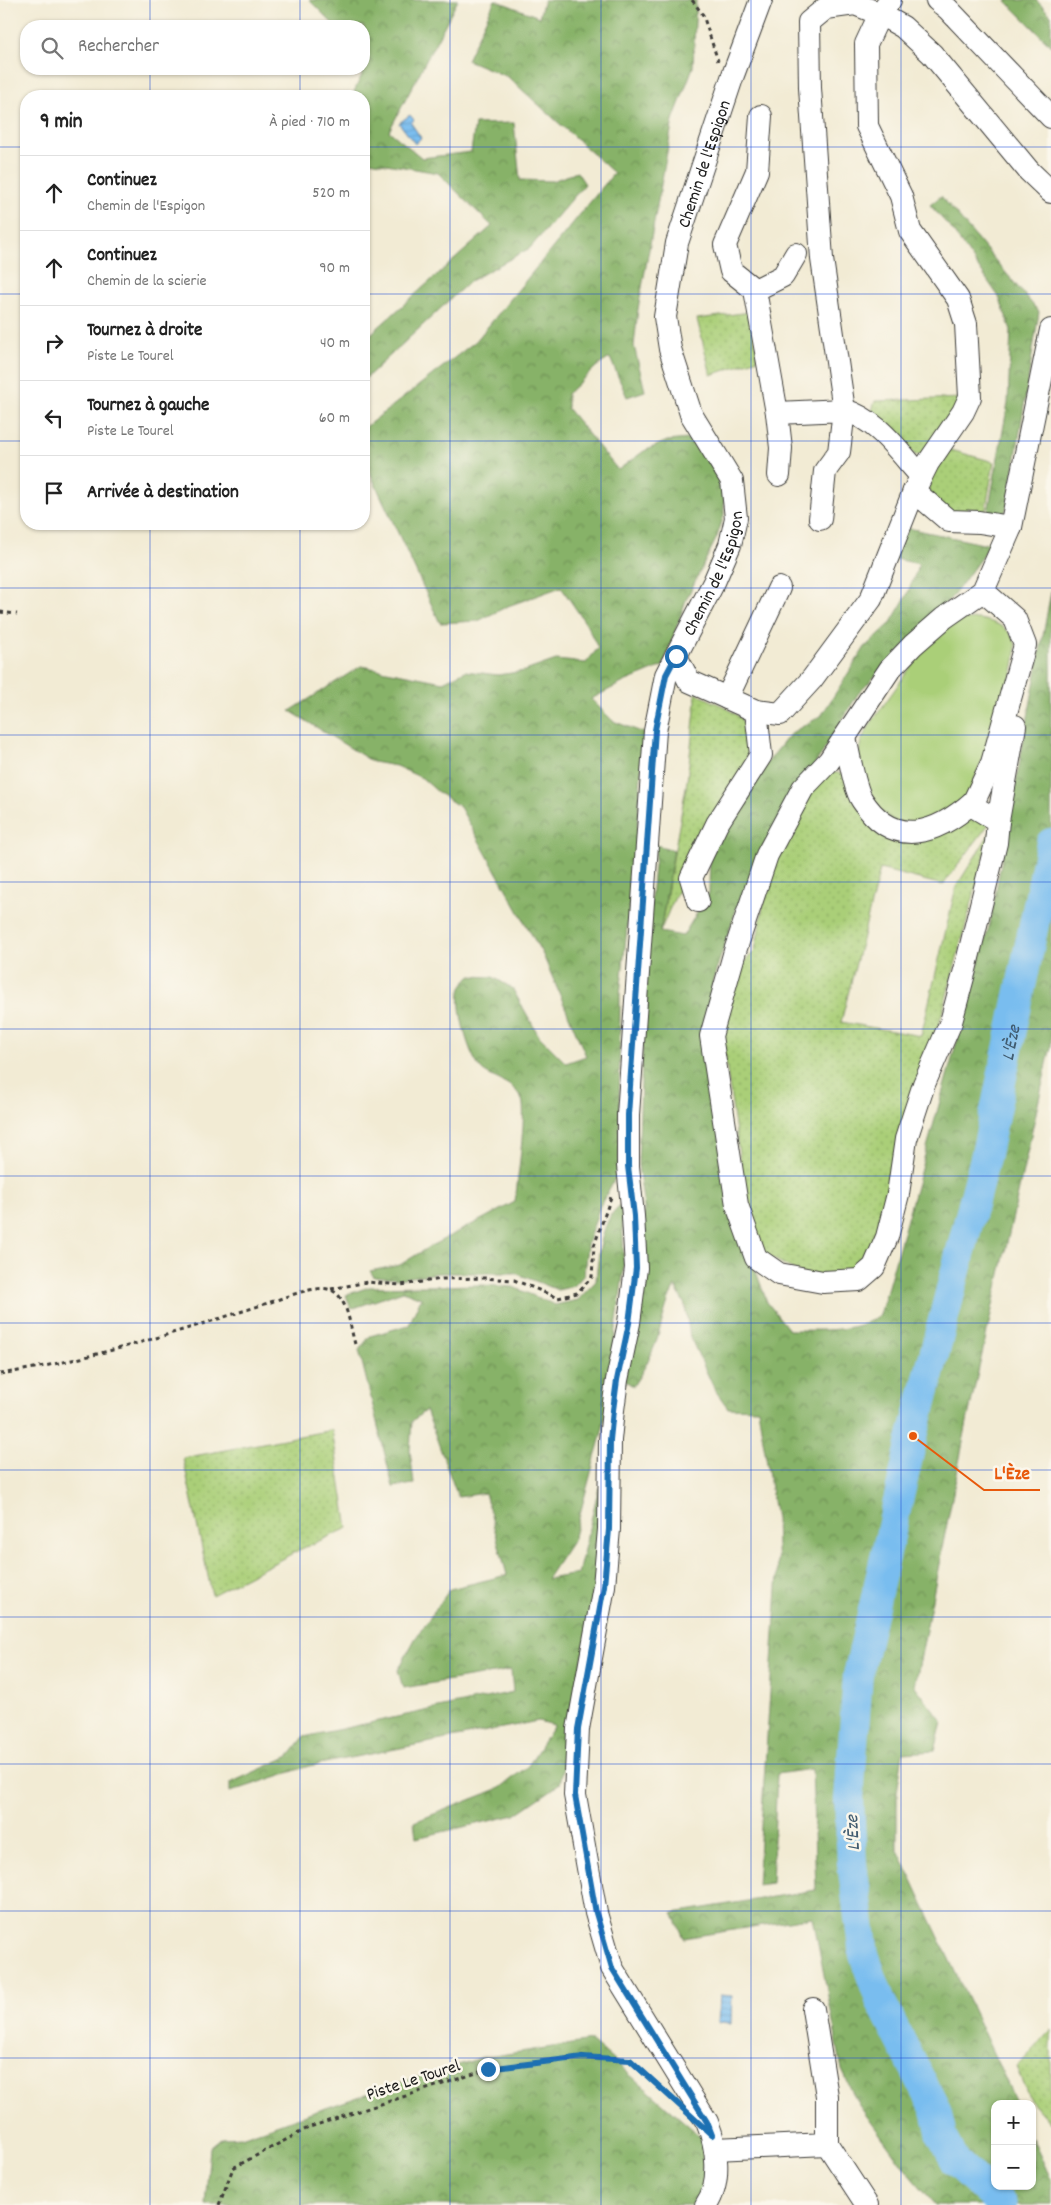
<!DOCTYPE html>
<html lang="fr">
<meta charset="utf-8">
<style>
:root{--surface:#fff;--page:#f6f6f6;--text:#222;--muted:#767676;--line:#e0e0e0}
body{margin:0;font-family:Dekko,sans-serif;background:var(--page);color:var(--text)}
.controls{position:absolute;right:15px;bottom:15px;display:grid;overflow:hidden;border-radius:10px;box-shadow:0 1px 4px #0004}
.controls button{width:45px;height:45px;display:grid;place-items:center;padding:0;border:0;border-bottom:1px solid var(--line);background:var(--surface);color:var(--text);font:25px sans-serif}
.stop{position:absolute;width:15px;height:15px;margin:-11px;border:4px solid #1f6fb2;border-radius:50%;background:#fff}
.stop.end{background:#1f6fb2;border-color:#fff;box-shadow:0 1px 5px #0008}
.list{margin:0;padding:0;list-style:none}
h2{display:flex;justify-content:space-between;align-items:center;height:65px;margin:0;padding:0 20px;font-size:21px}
h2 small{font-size:16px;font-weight:400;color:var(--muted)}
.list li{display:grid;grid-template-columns:32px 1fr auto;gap:15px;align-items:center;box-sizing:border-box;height:75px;padding:0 20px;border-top:1px solid var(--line)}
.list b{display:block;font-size:19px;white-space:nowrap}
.list p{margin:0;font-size:16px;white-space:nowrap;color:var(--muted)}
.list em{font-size:16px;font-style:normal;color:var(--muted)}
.icon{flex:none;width:28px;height:28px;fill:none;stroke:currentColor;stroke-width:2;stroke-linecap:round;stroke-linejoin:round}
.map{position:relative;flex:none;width:1051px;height:2205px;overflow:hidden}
.search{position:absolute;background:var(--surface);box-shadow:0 1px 4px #0004;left:20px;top:20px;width:350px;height:55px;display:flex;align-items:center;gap:12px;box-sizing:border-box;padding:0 18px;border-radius:20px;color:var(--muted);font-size:19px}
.panel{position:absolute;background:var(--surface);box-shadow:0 1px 4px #0004;left:20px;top:90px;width:350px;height:440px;border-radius:20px}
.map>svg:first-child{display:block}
.grass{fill:url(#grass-dots);stroke:#63764a}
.forest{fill:url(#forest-crowns);stroke:#526742}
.garden{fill:#aacf78;stroke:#63764a}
.water{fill:url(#water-rules);stroke:#4a6c86}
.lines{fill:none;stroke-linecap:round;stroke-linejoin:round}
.river{stroke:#79bdef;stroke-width:30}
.minor-casing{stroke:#3c3b38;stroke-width:24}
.path{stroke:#3c3b38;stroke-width:3;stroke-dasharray:4 4;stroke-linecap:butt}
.minor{stroke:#fff;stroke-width:22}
.route{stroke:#1f6fb2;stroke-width:6}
.grid{fill:none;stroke:#1d4ed8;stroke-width:1;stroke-opacity:0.55}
.labels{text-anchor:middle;stroke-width:5;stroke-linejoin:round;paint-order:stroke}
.street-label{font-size:18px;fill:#1c1c1c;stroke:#fbf7ec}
.water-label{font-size:19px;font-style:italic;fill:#415c70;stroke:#fbf7ec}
.leader{fill:none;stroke:#e8590c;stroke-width:2}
.callout-dot{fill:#e8590c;stroke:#fbf7ec;stroke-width:2}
.callout-label{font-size:19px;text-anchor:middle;font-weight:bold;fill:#e8590c;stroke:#fbf7ec;stroke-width:5;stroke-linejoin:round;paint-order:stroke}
</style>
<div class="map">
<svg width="1051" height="2205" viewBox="0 0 1051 2205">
<defs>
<pattern id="grass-dots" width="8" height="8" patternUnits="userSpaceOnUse" patternTransform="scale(1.25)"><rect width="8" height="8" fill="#aacf78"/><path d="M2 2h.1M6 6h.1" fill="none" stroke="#92b167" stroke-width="1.8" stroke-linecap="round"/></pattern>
<pattern id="forest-crowns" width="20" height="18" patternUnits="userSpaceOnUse" patternTransform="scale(1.25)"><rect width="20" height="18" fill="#87b268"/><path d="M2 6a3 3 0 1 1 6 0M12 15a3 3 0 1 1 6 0" fill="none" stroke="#6e9055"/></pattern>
<pattern id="water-rules" width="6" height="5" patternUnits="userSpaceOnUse" patternTransform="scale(1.25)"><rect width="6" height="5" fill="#79bdef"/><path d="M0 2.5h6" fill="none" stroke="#68a2cc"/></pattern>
</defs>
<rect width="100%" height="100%" fill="#fbf7ec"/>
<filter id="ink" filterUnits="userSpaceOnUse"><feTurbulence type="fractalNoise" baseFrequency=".02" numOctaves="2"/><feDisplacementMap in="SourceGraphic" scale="10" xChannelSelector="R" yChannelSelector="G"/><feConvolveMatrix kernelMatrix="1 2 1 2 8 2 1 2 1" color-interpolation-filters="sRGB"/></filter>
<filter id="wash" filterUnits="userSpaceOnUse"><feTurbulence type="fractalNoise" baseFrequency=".0096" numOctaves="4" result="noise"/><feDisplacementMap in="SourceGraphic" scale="20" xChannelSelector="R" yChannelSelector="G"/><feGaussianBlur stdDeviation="1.12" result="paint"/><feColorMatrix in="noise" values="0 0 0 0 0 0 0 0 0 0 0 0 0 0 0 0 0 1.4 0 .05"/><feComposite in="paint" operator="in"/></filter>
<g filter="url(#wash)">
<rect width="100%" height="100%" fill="#f2ebd4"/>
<path class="grass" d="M751,312L758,359L711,375L697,319Z
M965,398L923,454L915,455L872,411L875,401Z
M944,448L994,462L985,514H946L929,492L928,482Z
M695,693L725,707L741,718L755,754C721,812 684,870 660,932L687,781L696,702Z
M832,772L849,775L989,824L943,885L880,869L841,1022L921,1036L956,887L991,831L881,1241L852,1278L806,1276L764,1254L747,1210L720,1021L741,965L755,951L770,867L814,784Z
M332,1430L348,1528L299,1550L212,1595L183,1458Z
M1051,2030V2124L1030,2100L1016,2067Z"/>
<path class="forest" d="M309,0H458L389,131L422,158L471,152L475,124L514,123L520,180L552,181L577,172L585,184L530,248L470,281L364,380V340L492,226L438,173L364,160V96H352L369,60L364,54V26H335Z
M495,0L539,17L544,0H696L693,67L673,120L638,309L634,346L645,391L627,397L610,358L597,366L567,394V408L618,470L644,451L667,441L688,439L704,449L724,490V515L717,537L686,600L663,666L624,682L591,699L613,721L644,733L637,831L620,995L619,1171L600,1206L587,1245L584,1275L574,1286L558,1290L515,1273H438L398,1279L374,1277L370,1271L400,1265L427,1248L515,1202C517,1185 527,1111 522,1100C514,1082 497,1081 483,1071C469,1059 455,1006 461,988C463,984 467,980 470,976L493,977L512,988L539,1036L566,1063L586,1056L543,955L460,807L439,793L422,778L396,766L373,762L290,711L361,666L443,682L465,671L498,675L525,671L556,660L586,663L598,648L586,624L561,587L508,606L478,621L440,623L364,460V428L476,341L614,173L508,77L467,60Z
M1008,0H1036L1051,15V46L1006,1Z
M941,196L1039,312L1009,500L1002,521L987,517L1008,403L1011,330L999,297L953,231L930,205Z
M908,528L983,544L993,541L954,595L858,694L823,752L782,813L737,907L713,980L707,1035L732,1206L767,1302L789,1330C818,1330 856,1333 880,1315L990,923L1051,592V1046L968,1417L915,1686L942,1721L935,1751L903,1753L897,1792V1848L1017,2104H995V2186H1032V2138L1051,2179V2205H936L906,2170L858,2104L842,2070L813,1917L684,1938L673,1913L816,1890L812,1769L777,1774L772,1883L757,1885L778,1573L776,1519L758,1409L728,1408L715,1390L690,1337L685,1305L675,1286C665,1304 662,1325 655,1345C649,1360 642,1373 633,1386L624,1380L643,1289L644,1207L638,1165L646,951L656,845L674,850L660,932L683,936L709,893L710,848L731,808L791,733L821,716L865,647L890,624L907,595L919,564L891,558Z
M622,1204L624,1267L603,1428L573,1540L547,1579L578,1574L599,1487L596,1582L560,1784L515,1815L416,1838L414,1822L500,1788L528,1766L554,1725L538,1721L309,1766L230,1792V1783L289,1756L304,1737L513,1692L511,1670L403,1688L398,1670L415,1639L450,1589L507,1575L485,1493L458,1497L426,1410L412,1421L410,1450L414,1484L393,1487L359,1350L370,1336L409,1325L421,1298L403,1291L351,1309L346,1295L369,1287L482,1285L513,1287L555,1305L578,1300L596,1281C598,1258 601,1217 622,1204Z
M591,2041L705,2140L708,2176L698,2205H205L210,2148L222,2138L241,2137L396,2084L481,2058Z"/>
<path class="garden" d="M978,619C992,621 1007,626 1014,639C1026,664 977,771 966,800L905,828L874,806L858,759L861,741L871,723L924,648L950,624L964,620Z"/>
<path class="water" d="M410,115L414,120L411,123L421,138L415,144L399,123Z
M720,1995L732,1996L731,2023L718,2022Z"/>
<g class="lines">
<path class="river" id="s1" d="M1002,2205L956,2162L942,2136L936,2110L880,2000L864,1955L852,1863L849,1799L858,1675L913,1436L986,1154L1051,843"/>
</g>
</g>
<g filter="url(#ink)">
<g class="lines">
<g class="minor-casing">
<g id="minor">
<path d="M890,0L880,14L903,27L932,54L1029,171L1051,192"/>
<path d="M937,0L948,9L1051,117"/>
<path d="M796,254L783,276L755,290L777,413L844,410L839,452L825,471L820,519"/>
<path d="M755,290L731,271L725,245L757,171L761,116"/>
<path d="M777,413L781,448L779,475"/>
<path d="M914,491L928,463L963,412L970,397L966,324L958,299L910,231L901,196L867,126L866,44L880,14L855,4L826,8L809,22L810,88L822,259L844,410C877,419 899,452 921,476"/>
<path d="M983,591L1015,619L1025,645L992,763L974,801L976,808L998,821L996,843L965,970L951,1022L924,1084L906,1139L898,1194L887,1237L874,1267L859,1280L823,1282L779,1274L756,1258L737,1205L711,1036L735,951L767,855L803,788L829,761L890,669L913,645L944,618L983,591L1011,527"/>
<path d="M676,656L689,681L727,698L779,588"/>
<path d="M756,711L780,714L812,679L871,599L914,491L949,521L979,522L1011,527L1051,330"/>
<path d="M845,738C849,753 854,788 862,800C894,850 937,834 974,801"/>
<path d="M998,821L1015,726"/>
<path d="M698,901L691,878L717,824L761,755L756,711L727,698"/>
<path d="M827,2144L867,2205"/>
<path d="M715,2149L827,2144V2096L813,2009"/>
<path id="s2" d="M706,2205C722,2182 717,2146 707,2122L612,1968L596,1913L575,1795L578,1729L604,1586L609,1529L610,1440L613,1410L617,1380L629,1323L636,1268L633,1216L628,1166V1115L655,731L666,675L714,582L730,545L736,518L732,481L691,414L670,349L665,317L677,243L733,75L761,0"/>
</g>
</g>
<path class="path" d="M692,0L703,15L718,61
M0,612L17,614
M331,1289L367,1282L401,1285L442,1279L484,1278L514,1280L558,1298L577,1293L592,1277L594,1246L611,1197
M0,1374C91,1360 181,1331 268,1303C283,1298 317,1284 331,1290C348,1297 350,1328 355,1344
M219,2205L233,2168L310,2127L489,2069L583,2057L630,2060L664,2091"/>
<use href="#minor" class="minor"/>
</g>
</g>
<g class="lines" filter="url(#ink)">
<path class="route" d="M488,2069L583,2057L630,2060L712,2135L707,2122L612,1968L596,1913L575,1795L578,1729L604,1586L609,1529L610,1440L613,1410L617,1380L629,1323L636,1268L634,1216L628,1166V1115L655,730L666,675L676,656"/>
</g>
<path class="grid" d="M150,0V26M300,0V26M450,0V2205M601,0V2205M751,0V2205M901,0V2205M150,69V96M300,69V96M0,147H26M364,147H1051M0,294H26M364,294H1051M0,441H26M364,441H1051M150,524V2205M300,524V2205M0,588H1051M0,735H1051M0,882H1051M0,1029H1051M0,1176H1051M0,1323H1051M0,1470H1051M0,1617H1051M0,1764H1051M0,1911H1051M0,2058H1051"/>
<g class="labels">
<g class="street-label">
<text dy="6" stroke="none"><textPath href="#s2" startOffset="2119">Chemin de l'Espigon</textPath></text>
<text dy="6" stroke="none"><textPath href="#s2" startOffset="1684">Chemin de l'Espigon</textPath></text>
<text transform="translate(413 2079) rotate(-18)" y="6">Piste Le Tourel</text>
</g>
<g class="water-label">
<text dy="7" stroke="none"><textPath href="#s1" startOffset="1222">L'Èze</textPath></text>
<text transform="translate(851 1833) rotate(-93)" y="7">L'Èze</text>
</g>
</g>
<path class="leader" d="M913 1436L984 1490H1040"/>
<circle class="callout-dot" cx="913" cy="1436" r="5"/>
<g class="callout-label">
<text x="1012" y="1479">L'Èze</text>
</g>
</svg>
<div class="controls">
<button>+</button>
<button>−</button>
</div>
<div class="stop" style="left:676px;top:656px"></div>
<div class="stop end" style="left:488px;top:2069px"></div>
<div class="search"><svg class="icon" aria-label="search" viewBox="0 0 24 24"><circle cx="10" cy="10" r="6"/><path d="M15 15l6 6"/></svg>Rechercher</div>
<section class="panel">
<h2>9 min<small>À pied · 710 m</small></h2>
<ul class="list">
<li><svg class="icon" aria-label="ahead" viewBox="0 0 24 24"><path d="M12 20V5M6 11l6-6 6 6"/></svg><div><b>Continuez</b><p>Chemin de l'Espigon</p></div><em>520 m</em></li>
<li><svg class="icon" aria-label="ahead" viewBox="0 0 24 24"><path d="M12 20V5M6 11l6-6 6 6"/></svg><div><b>Continuez</b><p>Chemin de la scierie</p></div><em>90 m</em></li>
<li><svg class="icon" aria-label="right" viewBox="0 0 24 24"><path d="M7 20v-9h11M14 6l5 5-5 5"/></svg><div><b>Tournez à droite</b><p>Piste Le Tourel</p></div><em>40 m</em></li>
<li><svg class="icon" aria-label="left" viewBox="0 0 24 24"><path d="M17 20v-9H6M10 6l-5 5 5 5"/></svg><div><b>Tournez à gauche</b><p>Piste Le Tourel</p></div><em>60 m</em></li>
<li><svg class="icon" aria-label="arrive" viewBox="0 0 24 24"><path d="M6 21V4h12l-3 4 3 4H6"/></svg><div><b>Arrivée à destination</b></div></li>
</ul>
</section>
</div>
